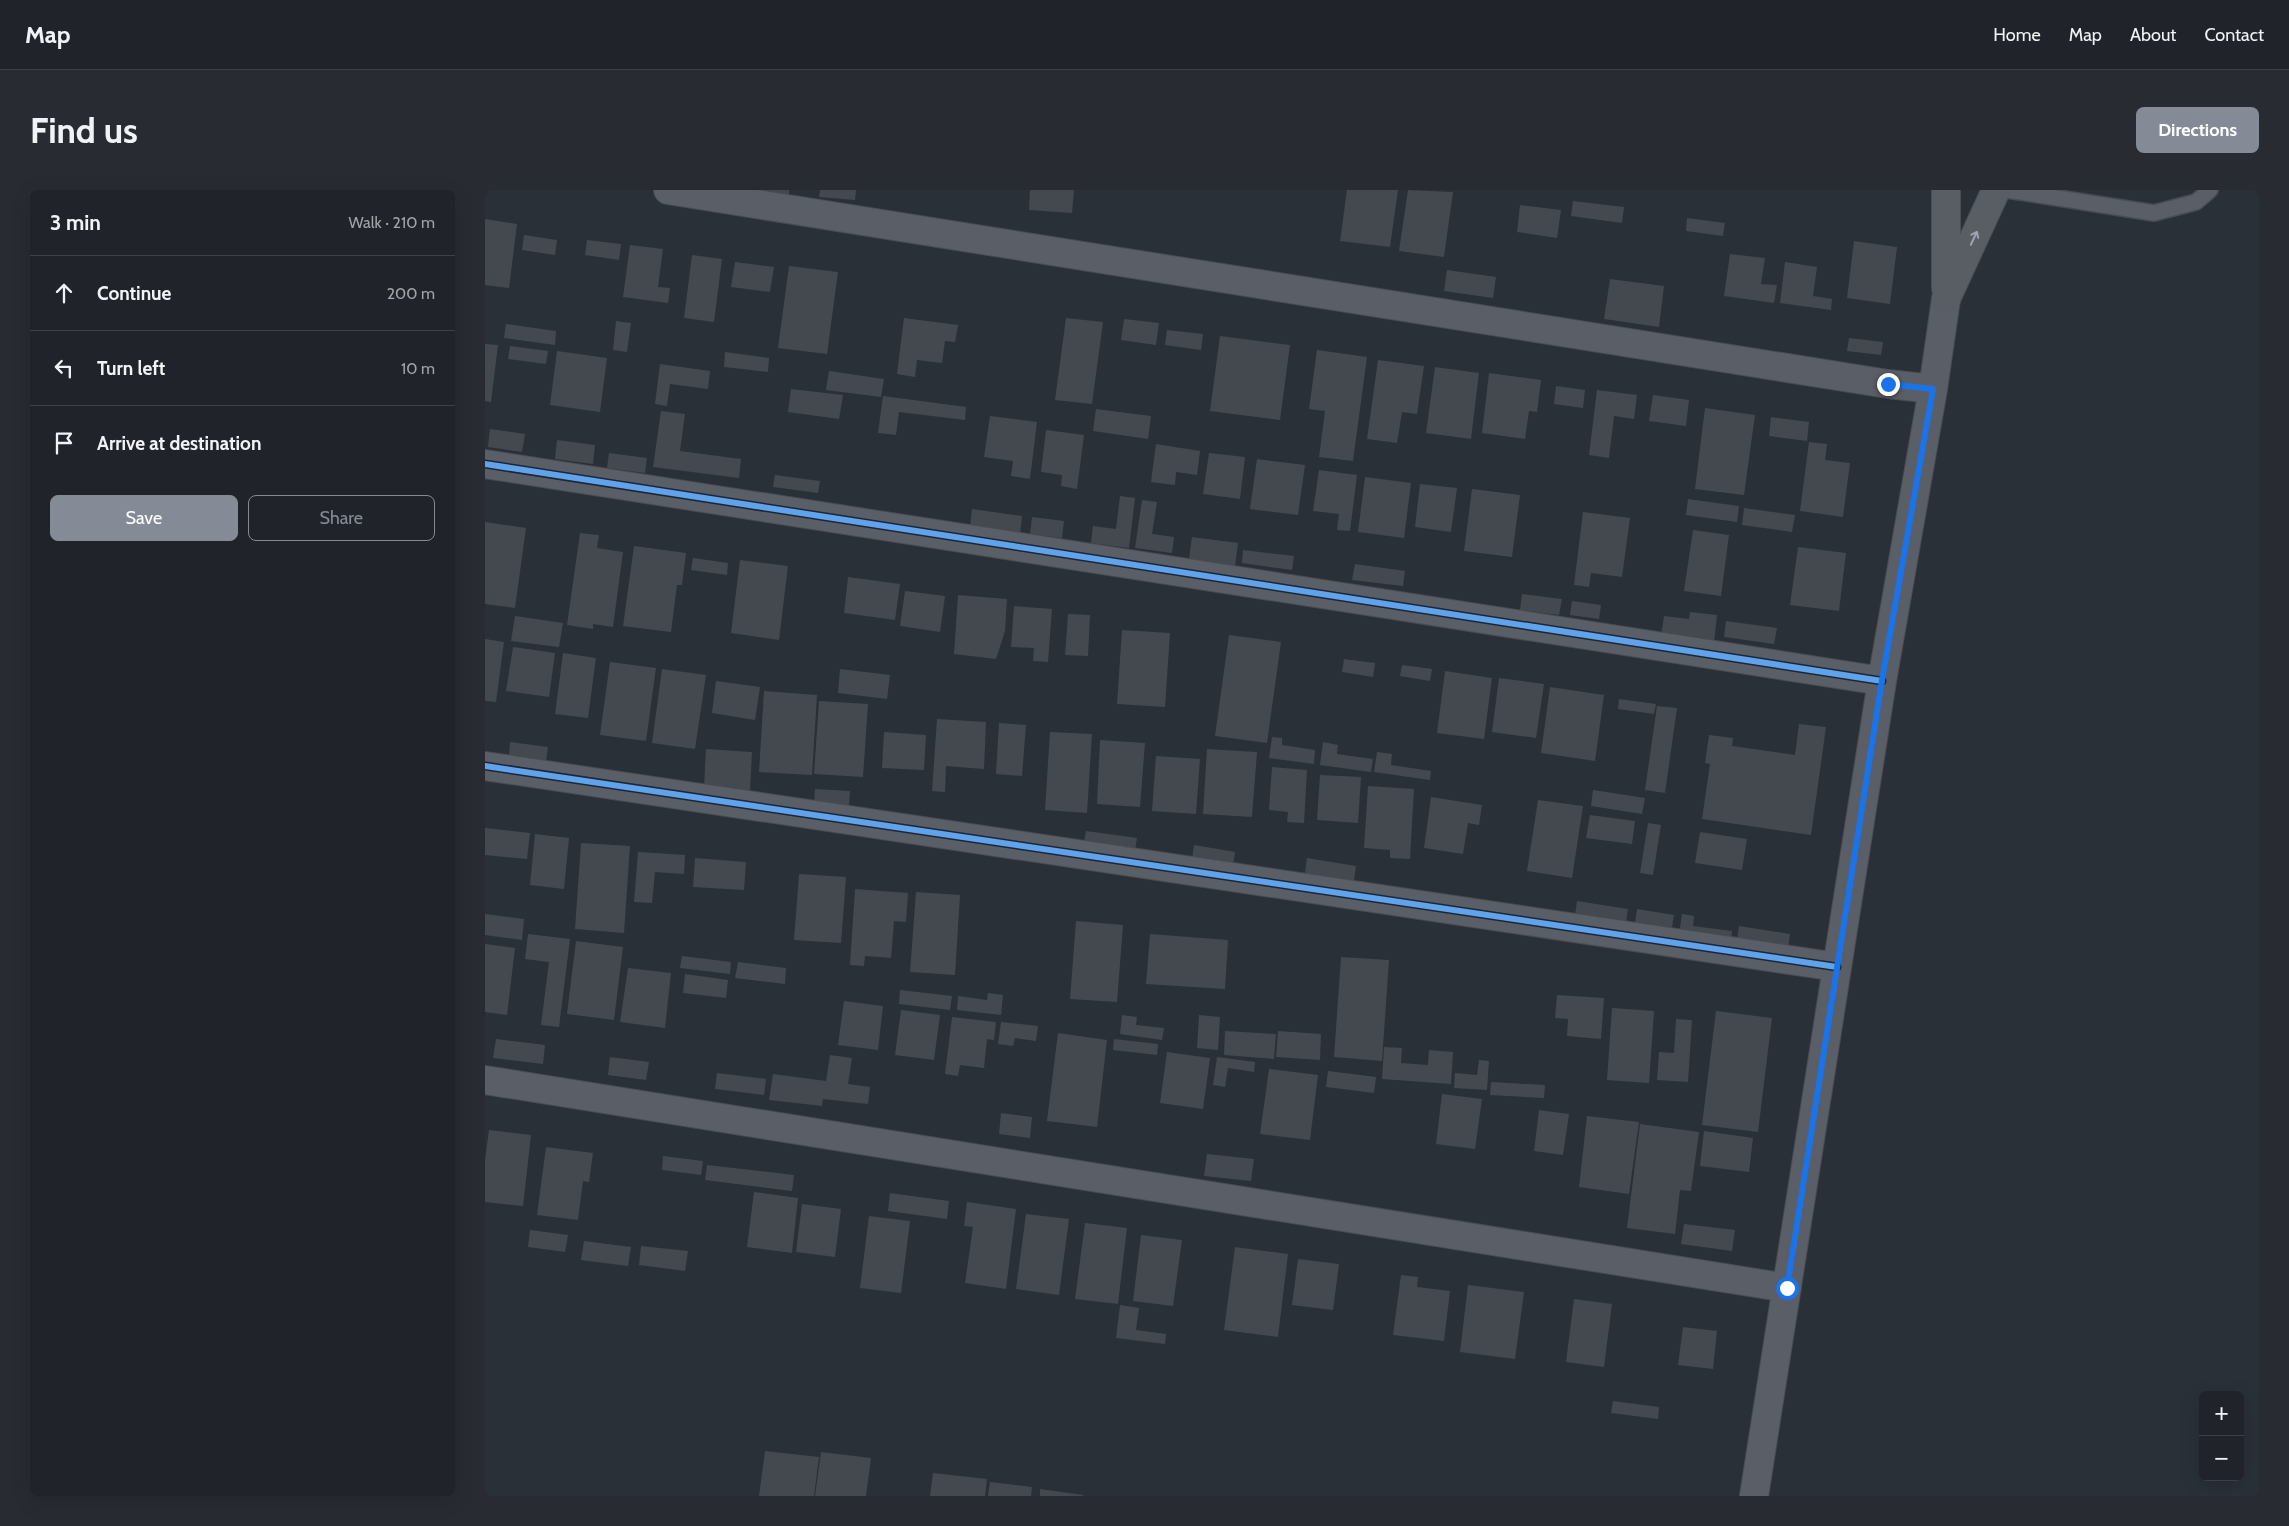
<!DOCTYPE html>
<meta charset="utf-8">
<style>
:root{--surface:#20242a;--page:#282c32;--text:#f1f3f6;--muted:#a2a4a8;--line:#3d4147;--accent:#848b96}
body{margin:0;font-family:Cabin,sans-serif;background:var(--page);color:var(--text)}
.controls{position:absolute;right:15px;bottom:15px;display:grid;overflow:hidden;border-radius:8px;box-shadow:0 5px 20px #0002}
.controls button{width:45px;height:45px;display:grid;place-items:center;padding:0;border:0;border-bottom:1px solid var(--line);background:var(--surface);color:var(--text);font:25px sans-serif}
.stop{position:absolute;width:15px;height:15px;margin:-11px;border:4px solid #1a73e8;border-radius:50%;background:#fff}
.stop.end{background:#1a73e8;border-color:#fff;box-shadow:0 1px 5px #0008}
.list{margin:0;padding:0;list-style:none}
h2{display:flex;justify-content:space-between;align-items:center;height:65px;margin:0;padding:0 20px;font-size:21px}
h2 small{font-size:16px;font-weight:400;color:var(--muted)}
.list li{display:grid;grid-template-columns:32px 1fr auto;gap:15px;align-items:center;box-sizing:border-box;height:75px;padding:0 20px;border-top:1px solid var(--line)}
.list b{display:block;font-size:19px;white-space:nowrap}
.list em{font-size:16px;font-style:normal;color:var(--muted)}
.actions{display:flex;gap:10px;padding:15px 20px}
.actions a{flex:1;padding:11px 0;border:1px solid var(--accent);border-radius:8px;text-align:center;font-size:18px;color:var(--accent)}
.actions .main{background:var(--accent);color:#fff}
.icon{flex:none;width:28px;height:28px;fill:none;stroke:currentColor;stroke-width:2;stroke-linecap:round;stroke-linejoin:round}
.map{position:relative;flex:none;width:1774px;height:1306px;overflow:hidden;border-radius:8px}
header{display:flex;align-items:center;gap:30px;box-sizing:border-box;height:70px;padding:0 25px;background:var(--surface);border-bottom:1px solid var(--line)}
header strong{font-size:24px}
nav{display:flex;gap:28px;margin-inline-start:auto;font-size:18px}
.intro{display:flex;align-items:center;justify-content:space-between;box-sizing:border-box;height:120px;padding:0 30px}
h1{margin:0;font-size:35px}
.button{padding:12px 22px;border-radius:8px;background:var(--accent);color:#fff;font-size:18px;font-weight:700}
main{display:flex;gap:30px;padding:0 30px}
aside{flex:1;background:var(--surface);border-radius:8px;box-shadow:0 5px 20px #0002}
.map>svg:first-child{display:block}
.building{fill:#444950}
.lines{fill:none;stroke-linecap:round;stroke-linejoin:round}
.lane-casing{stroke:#484c53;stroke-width:18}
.street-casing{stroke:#484c53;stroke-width:30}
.secondary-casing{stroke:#484c53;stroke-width:30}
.lane{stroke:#5a5e66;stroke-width:15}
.street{stroke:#5a5e66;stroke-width:28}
.secondary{stroke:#595d64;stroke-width:28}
.cycleway-casing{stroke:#1d2633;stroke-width:9}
.cycleway{stroke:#60a3ed;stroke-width:6}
.oneway{stroke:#9da4b0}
.route{stroke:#1a73e8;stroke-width:6}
</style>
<header>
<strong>Map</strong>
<nav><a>Home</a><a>Map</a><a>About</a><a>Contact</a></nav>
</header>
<div class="intro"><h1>Find us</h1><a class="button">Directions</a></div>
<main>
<aside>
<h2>3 min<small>Walk · 210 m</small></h2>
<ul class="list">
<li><svg class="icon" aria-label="ahead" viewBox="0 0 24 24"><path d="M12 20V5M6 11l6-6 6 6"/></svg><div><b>Continue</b></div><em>200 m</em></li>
<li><svg class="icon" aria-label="left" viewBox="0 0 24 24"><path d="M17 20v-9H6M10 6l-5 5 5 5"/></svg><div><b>Turn left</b></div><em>10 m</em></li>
<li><svg class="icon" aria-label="arrive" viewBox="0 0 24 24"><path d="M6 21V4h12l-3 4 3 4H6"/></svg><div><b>Arrive at destination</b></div></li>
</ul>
<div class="actions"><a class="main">Save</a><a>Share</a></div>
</aside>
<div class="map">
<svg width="1774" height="1306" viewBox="0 0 1774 1306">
<rect width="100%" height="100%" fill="#2a3038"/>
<path class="building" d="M266,0H304V6Z
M335,0H371L370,10L334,7Z
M545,0H589L587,23L544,20Z
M862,0H913L905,57L855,51Z
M923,0L968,2L959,67L914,61Z
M1088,11L1139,17L1137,33L1086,26Z
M1035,15L1076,20L1072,48L1032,42Z
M1202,28L1240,33L1238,46L1201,41Z
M0,29L32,34L24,98L0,95Z
M39,45L72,50L70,65L37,60Z
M102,50L136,54L134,70L100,65Z
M1369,51L1412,57L1405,114L1362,108Z
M145,55L178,59L173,97L185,98L183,113L138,107Z
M1245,64L1280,68L1276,94L1292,95L1289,113L1239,106Z
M207,65L237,69L229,132L199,128Z
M250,72L289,77L285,102L246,97Z
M1300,72L1332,77L1328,106L1347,109L1346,120L1295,113Z
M304,76L353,82L342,164L293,158Z
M962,80L1011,87L1008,108L959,101Z
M1125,89L1179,96L1174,137L1119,129Z
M419,128L473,135L470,152L460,151L457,173L432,170L430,187L412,184Z
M581,128L618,132L607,214L570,210Z
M639,129L674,133L671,155L636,150Z
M131,131L146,133L142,162L128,160Z
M21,134L71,141L70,155L19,148Z
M682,140L718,144L716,160L680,155Z
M735,146L805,155L795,230L725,221Z
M1364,148L1398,152L1396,165L1362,161Z
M0,154L13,155L6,212L0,211Z
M25,156L63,161L61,174L23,169Z
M832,160L882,167L868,271L834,267L840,221L824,219Z
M72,161L122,168L115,222L65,215Z
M240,162L284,168L283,182L239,177Z
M893,170L939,176L932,224L917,222L912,253L882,249Z
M175,174L225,181L223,199L185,194L182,216L170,214Z
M950,177L994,183L986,249L941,243Z
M344,181L399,189L396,207L341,200Z
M1004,183L1056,190L1052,222L1044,221L1040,249L997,243Z
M1071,196L1100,200L1098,218L1069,214Z
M306,199L358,205L354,229L303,222Z
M1112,200L1152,205L1149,229L1129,226L1124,268L1104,265Z
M1168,205L1204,210L1201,236L1164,231Z
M398,206L481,217L480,230L414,222L411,245L393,243Z
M1220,218L1270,225L1259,305L1210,299Z
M611,219L666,226L663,249L608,241Z
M176,221L200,224L195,261L256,269L254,288L168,277Z
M505,226L552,232L545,289L526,286L528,271L499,267Z
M1286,227L1324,232L1322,251L1284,246Z
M5,239L40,244L37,262L3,257Z
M561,240L599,245L592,299L576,296L577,285L556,282Z
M72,250L110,255L108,274L70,269Z
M1324,252L1342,254L1340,270L1365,273L1358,327L1315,321Z
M671,254L715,261L712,285L691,282L690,295L666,292Z
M124,263L162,268L160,283L122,278Z
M724,263L760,267L755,309L718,304Z
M772,269L820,275L813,325L765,319Z
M834,280L872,285L865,341L852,340L854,324L828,321Z
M290,285L335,291L333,303L288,297Z
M880,287L926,293L919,348L873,342Z
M935,294L972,298L966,342L930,337Z
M987,299L1035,305L1027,367L979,361Z
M635,306L650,308L644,358L606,353L608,336L631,339Z
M1203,309L1254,316L1252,332L1201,325Z
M657,310L672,312L667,344L689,347L687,363L650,358Z
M1259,318L1310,325L1307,342L1257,335Z
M487,319L537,326L535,344L485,337Z
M1098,322L1145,328L1137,387L1106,383L1104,397L1089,395Z
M547,327L579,331L577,348L545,344Z
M0,332L41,338L30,418L0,414Z
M1208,340L1244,345L1236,406L1199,401Z
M95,343L114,345L112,358L138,362L128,437L108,434V439L82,435Z
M707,347L753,353L750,376L704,369Z
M149,356L201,363L197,395H192L186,442L138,436Z
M1313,357L1361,363L1354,421L1305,415Z
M758,360L809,366L807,380L757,373Z
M208,368L243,373L242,385L206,380Z
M255,370L303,376L294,450L246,443Z
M870,374L920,381L918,396L867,390Z
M363,387L415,394L410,430L359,423Z
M420,401L460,406L455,442L415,436Z
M1037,404L1077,409L1074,425L1035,420Z
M473,405L522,409L520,441L511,469L469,464Z
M1087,411L1116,415L1114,429L1085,425Z
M529,416L567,419L563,472L548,471L549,458L526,457Z
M1205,422L1232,425L1229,453L1176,446L1179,426L1204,429Z
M583,424L605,425L603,466L580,465Z
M30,426L78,433L74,457L26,451Z
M1241,431L1292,438L1289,454L1239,447Z
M637,440L685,443L680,517L632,514Z
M744,445L796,452L782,553L730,546Z
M0,449L19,452L11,512L0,511Z
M28,457L70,463L64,507L21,501Z
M78,463L111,468L103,528L70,524Z
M859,469L890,473L888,487L857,482Z
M125,472L171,478L161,551L115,545Z
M917,475L947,479L945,491L915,486Z
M177,479L221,485L210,559L167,553Z
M355,479L405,485L402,509L353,503Z
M960,481L1007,488L999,549L952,543Z
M1014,488L1059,494L1051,548L1007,542Z
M231,491L275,497L270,530L227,523Z
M1065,497L1119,505L1110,571L1056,563Z
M279,501L332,505L327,585L274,582Z
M1134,509L1171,514L1169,524L1133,519Z
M334,511L383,514L378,587L329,584Z
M1172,516L1192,518L1180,603L1160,600Z
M452,529L501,532L499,579L461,576L460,602L447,601Z
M514,533L541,535L537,586L511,584Z
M1314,534L1341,537L1326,645L1217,629L1225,574L1220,573L1224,545L1248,548L1247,556L1310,565Z
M399,542L441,545L439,580L397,578Z
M565,542L607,544L602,623L560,620Z
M787,547L797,548V555L830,560L829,574L784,568Z
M615,550L660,553L655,617L612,614Z
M25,552L63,557L61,572L24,567Z
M838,552L853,555L852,564L888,569L886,582L835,575Z
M221,559L267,562L265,601L219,598Z
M722,559L772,562L767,627L718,624Z
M892,562L907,564L906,575L946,581L945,590L889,582Z
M671,566L715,569L711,624L667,621Z
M787,577L822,580L819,633L802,632L803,622L784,620Z
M835,585L876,587L873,633L832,630Z
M883,596L929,599L925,669L905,668V660L879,658Z
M330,599L365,601L364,617L329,615Z
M1108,600L1160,608L1157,624L1106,616Z
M946,607L997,615L994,635L983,633L978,664L939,658Z
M1053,610L1098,616L1087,688L1042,681Z
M1105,625L1150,631L1147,654L1101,648Z
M1163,633L1176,635L1168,685L1155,683Z
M0,638L45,643L42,669L0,665Z
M601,641L652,648L649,667L598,659Z
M1215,642L1262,649L1257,680L1210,673Z
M50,644L84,648L79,699L45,695Z
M96,653L145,656L139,743L90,739Z
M709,655L750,662L748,676L707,670Z
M153,662L200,665L199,684L170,682L167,713L149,712Z
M210,668L261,672L259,700L208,697Z
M822,668L871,676L868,698L819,691Z
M314,684L361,687L356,753L309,750Z
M370,699L423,703L421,732L409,731L406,768L380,766L379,776L365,775Z
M431,702L475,705L470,785L425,782Z
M1092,711L1143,719L1140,739L1089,732Z
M1152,719L1189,725L1186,744L1149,739Z
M0,724L39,729L37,750L0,745Z
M1197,724L1209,726L1208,736L1247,741L1246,753L1194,745Z
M591,731L638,735L632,812L585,809Z
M1254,736L1305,744L1302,765L1251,757Z
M43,744L85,749L74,837L56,835L64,772L40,769Z
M665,744L743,750L740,799L661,794Z
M91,751L138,757L129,830L82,824Z
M0,754L30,758L22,825L0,822Z
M197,766L246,772L245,784L195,778Z
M856,767L904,770L897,871L849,867Z
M253,772L301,778L300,794L250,788Z
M143,778L186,783L180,838L135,832Z
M200,784L243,790L241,808L198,803Z
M415,800L467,806L465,820L414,814Z
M503,803L518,805L516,825L472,820L473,806L502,810Z
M1072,805L1119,808L1116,849L1082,846L1083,829L1070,828Z
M359,811L398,816L393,860L353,855Z
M1127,818L1169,821L1164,893L1122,890Z
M416,820L455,825L449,870L410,865Z
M1231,821L1287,828L1273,942L1217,935Z
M637,825L652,827L651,835L679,838L677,850L635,844Z
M714,825L735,827L733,860L712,858Z
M467,827L511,832L509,850L502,849L499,878L475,875L473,886L460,884Z
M1191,829L1207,830L1203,892L1172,890L1174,862L1189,863Z
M516,832L553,836L551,851L530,848L528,856L513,854Z
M740,841L791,844L789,869L739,865Z
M793,841L836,844L835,870L791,867Z
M573,843L622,850L612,937L562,931Z
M11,849L60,855L58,874L8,868Z
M629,849L673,854L672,865L628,860Z
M899,857L917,858L916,873L943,875L944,860L968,862L966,894L897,889Z
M682,862L725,868L718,919L675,913Z
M345,865L367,868L363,894L385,897L383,914L338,909L337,916L284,910L288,884L341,891Z
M125,867L164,872L161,890L123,885Z
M732,867L770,872L769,882L743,878L740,897L728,895Z
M994,870L1004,871L1002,900L969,898L970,883L992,885Z
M784,879L833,885L825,950L775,944Z
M843,881L891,887L889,903L841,897Z
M232,883L281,889L279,905L230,899Z
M1006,892L1060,895L1059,908L1005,905Z
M957,904L997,909L990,959L951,954Z
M1054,920L1084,924L1078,965L1049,961Z
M516,923L547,927L545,948L514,944Z
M1102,926L1154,932L1144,1004L1094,997Z
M1155,934L1214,942L1206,1001L1195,1000L1190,1044L1142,1038Z
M4,940L46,945L38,1016L0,1012V970Z
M1219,941L1268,948L1264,982L1215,976Z
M61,957L108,963L104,992L98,991L93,1030L52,1025Z
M722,964L769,969L766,991L719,986Z
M178,966L218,971L216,985L177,980Z
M222,975L309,985L307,1001L220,990Z
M269,1002L313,1008L307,1063L262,1057Z
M405,1003L464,1011L462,1029L403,1021Z
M482,1012L531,1019L521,1099L480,1093L488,1037L479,1036Z
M317,1014L356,1019L350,1067L311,1062Z
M541,1024L584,1029L574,1105L531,1099Z
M384,1026L425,1031L416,1103L375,1098Z
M600,1033L642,1038L633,1114L590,1109Z
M1199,1034L1250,1040L1247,1061L1196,1054Z
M45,1040L83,1045L80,1062L43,1057Z
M656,1045L697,1050L688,1116L648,1111Z
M99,1051L146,1057L143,1076L96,1070Z
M156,1056L203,1061L200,1081L154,1075Z
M750,1057L803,1064L793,1147L739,1140Z
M813,1069L854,1074L848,1120L807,1115Z
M916,1085L933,1087L932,1097L965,1101L959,1151L908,1145Z
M983,1095L1039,1102L1030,1169L975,1162Z
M1089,1109L1127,1114L1119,1177L1081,1172Z
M635,1115L654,1118L651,1140L681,1144L680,1154L631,1148Z
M1198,1137L1232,1141L1228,1179L1193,1175Z
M1128,1211L1174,1217L1173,1229L1126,1223Z
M280,1261L334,1267L329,1306H274Z
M336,1262L386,1268L381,1306H330Z
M448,1283L502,1289L500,1306H445Z
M505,1292L547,1297L546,1306H503Z
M555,1299L598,1305V1306H555Z"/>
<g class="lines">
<g class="lane-casing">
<path id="lane" d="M1522,0L1669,23L1711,12L1725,0"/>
</g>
<g class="street-casing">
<path id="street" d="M183,0L1403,194L1448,199
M0,274L1397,491
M0,576L1352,777
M0,890L1302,1098
M1269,1306L1397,491L1448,199L1461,109"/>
</g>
<g class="secondary-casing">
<path id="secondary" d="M1461,0V98
M1461,109L1511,0"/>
</g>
<use href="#lane" class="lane"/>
<use href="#street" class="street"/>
<use href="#secondary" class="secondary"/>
<g class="cycleway-casing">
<path id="cycleway" d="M0,274L1397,491
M0,576L1352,777"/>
</g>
<use href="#cycleway" class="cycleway"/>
</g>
<defs><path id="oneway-shaft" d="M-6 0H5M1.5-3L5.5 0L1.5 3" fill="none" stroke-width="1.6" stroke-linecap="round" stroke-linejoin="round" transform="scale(1.25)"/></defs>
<use class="oneway" href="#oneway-shaft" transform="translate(1489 48) rotate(-65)"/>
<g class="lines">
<path class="route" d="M1302,1098L1397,490L1448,199L1403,194"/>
</g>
</svg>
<div class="controls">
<button>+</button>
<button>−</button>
</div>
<div class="stop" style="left:1302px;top:1098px"></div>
<div class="stop end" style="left:1403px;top:194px"></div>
</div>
</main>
